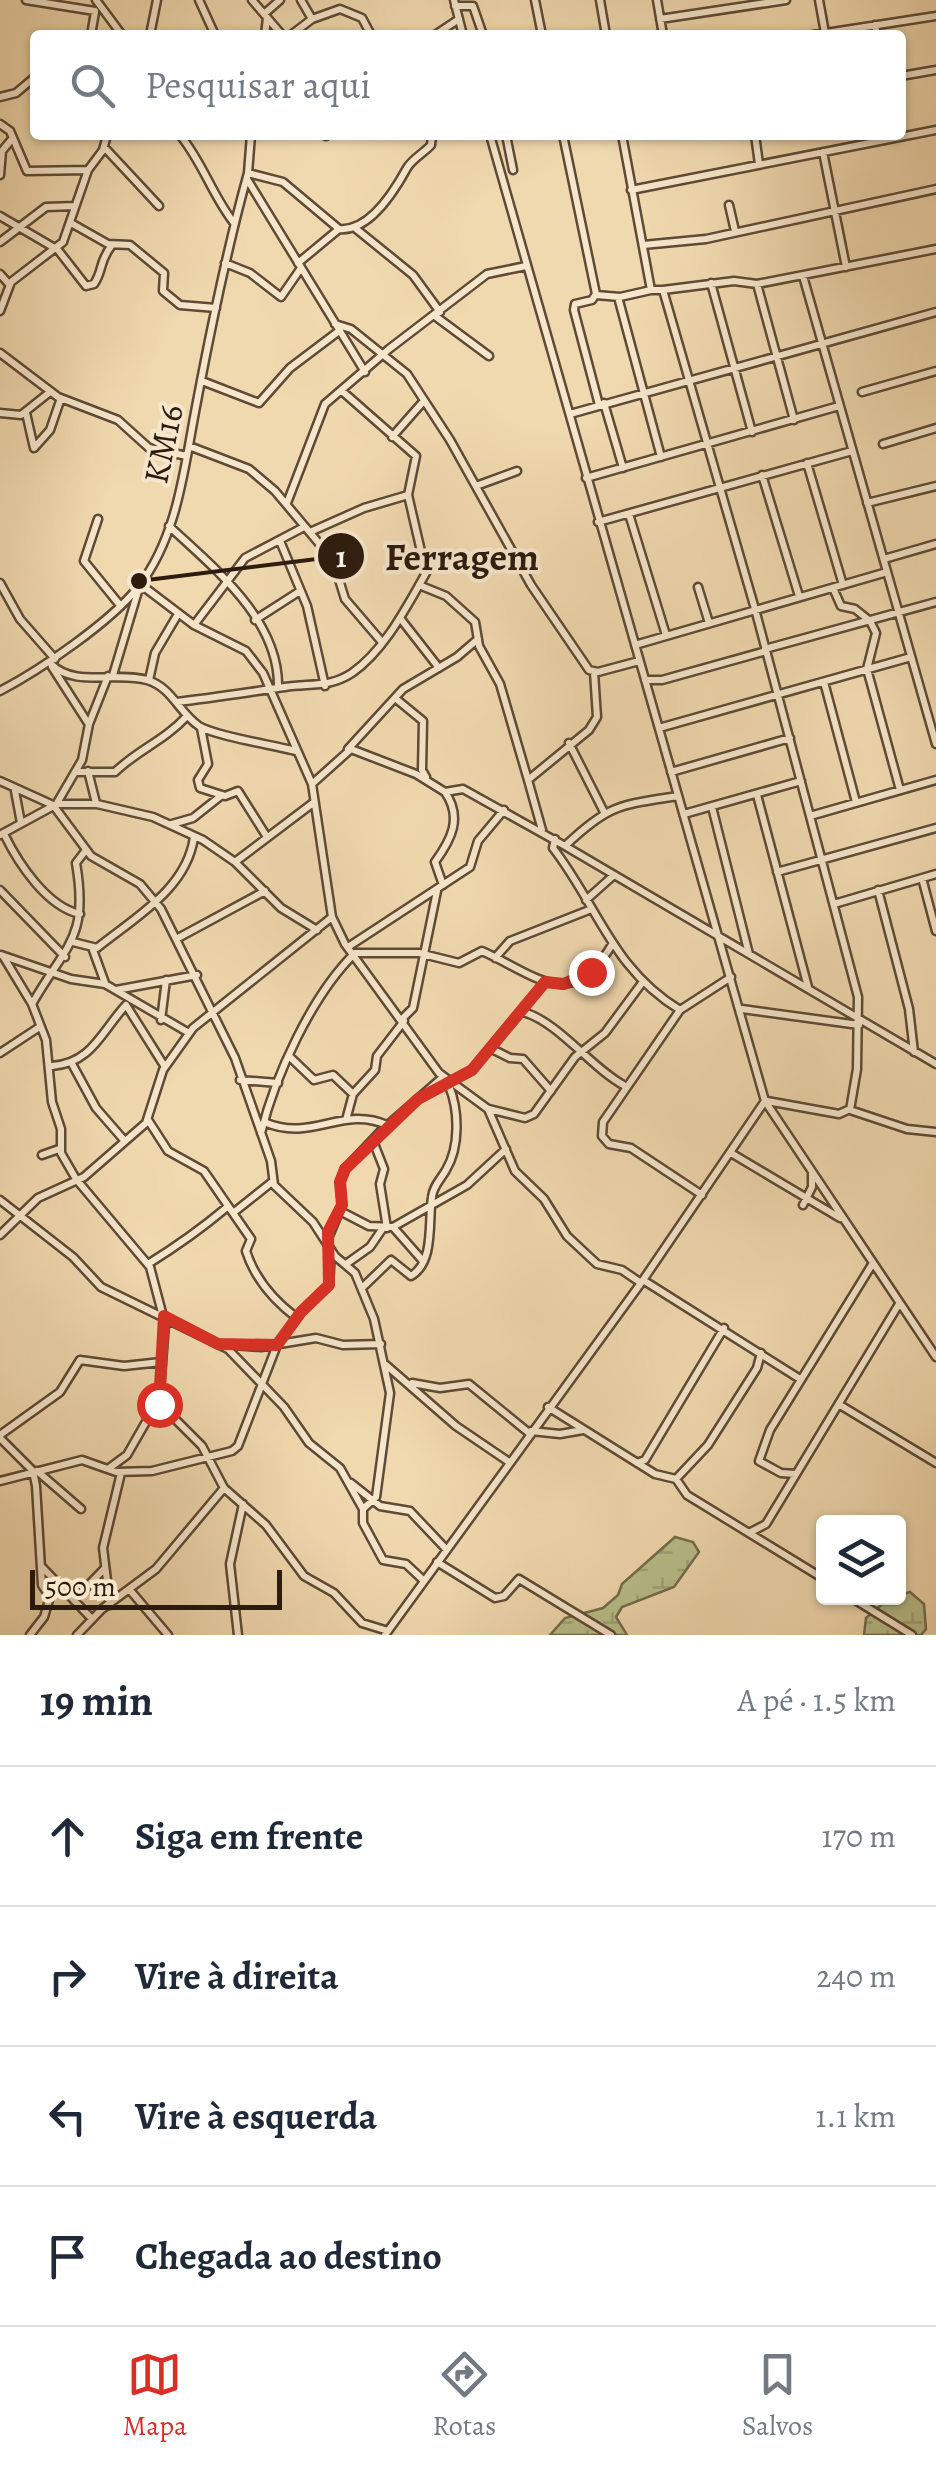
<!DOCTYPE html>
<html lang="pt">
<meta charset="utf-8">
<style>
:root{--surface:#fff;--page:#f6f6f7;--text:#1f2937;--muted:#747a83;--line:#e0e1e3;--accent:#d93025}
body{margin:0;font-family:Alegreya,serif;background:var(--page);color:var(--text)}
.controls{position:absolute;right:30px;bottom:30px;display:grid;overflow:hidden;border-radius:10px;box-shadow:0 2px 8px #0004}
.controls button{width:90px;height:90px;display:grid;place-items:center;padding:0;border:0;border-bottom:2px solid var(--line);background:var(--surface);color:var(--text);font:50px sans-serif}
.scale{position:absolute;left:30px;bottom:25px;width:252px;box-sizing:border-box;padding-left:10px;border:5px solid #2d1b0e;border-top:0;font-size:28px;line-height:35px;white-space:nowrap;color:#2d1b0e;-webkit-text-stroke:8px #f6e6cb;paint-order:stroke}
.stop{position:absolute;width:30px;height:30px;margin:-22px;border:8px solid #d93025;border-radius:50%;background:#fff}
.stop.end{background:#d93025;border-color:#fff;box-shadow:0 2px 10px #0008}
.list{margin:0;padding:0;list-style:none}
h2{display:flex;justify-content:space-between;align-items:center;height:130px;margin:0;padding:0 40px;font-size:42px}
h2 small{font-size:32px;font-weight:400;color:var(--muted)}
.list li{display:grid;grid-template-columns:65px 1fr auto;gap:30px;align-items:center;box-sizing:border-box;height:140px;padding:0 40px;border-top:2px solid var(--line)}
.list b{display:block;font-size:38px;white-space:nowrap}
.list em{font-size:32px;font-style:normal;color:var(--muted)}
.icon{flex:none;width:55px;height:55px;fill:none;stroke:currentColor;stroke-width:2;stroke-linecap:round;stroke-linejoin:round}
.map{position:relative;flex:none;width:936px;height:1635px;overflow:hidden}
.search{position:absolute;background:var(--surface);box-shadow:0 2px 8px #0004;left:30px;right:30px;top:30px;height:110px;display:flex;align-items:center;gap:25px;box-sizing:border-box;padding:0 35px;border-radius:10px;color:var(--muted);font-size:38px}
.sheet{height:690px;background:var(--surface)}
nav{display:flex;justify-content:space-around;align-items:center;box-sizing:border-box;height:140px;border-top:2px solid var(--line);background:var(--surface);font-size:28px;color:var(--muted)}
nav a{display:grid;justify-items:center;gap:5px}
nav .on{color:var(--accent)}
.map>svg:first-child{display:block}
.wetland{fill:url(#wetland-marsh);stroke:#736d4c;stroke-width:2.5}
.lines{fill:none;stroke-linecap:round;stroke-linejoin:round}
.minor-casing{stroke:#5e4a36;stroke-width:11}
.minor{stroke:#f6e6cb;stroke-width:6}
.route{stroke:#d93025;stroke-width:12}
.labels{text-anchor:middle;stroke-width:8;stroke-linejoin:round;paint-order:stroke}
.street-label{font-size:35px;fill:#2d1b0e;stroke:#f6e6cb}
.leader{fill:none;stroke:#2d1b0e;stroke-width:4}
.callout-dot{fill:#2d1b0e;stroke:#f6e6cb;stroke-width:4}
.mark-label{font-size:30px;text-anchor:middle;font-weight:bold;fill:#fff}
.callout-label{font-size:38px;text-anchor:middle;font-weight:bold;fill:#2d1b0e;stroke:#f6e6cb;stroke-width:8;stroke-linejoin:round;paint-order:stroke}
</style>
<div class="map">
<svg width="936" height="1635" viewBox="0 0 936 1635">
<defs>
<pattern id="wetland-marsh" width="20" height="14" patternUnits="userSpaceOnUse" patternTransform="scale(2.5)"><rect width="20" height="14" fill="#b9bf8b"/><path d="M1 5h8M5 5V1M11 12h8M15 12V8" fill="none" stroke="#9fa477"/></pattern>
</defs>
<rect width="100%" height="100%" fill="#f1d9af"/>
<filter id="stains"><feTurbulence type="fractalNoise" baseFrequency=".002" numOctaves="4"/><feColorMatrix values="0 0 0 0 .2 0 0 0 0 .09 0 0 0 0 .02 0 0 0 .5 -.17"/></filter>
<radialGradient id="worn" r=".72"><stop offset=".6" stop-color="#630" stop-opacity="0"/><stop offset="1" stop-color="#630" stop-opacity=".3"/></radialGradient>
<path class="wetland" d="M675,1537L693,1542L699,1552L674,1587L622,1607L616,1617L627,1635H550L565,1618L603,1608L618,1595L622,1584Z
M910,1592L924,1604L926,1629L921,1635H864L866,1618L888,1599Z"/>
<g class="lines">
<g class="minor-casing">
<path id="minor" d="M26,0L95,11
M96,0L122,35
M199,0L215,35
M252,0L282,35
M301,0L312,19
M454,0L463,35
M535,0L542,35
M600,0L606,35
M657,0L663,35
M819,0L825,33
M455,6H473L483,35
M264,14L280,0
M660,19L786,0
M875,25L877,35
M91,35L95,12
M150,35L157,0
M265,35L267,18
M291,35L312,19L340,9L362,18L371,35
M435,35L459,19
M813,35L936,16
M901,76L936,70
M0,97L16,93L35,77
M0,124L10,131L27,171L88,170
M180,135C203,163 212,195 234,223
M506,135L513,170
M563,135L596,294L592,300L575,304L574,310L599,405
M622,135L651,290H663L755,609L858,997L857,1069L850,1110L907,1129L936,1132
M755,135L759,164
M326,136L327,135
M104,147L159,206
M823,152L846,267
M248,173L283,182L339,229C370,232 395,190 407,168C412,159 424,153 431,145L432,135
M0,175L2,151L12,139
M247,179L365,372
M631,190L936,130
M729,205L735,231
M0,216L58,250L86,286L94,284C104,269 98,263 112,245
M71,223L108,244L130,245L164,273L163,291L180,305L216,308
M355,228L413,275L440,312
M0,242L46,207L75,206
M643,245L706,239L936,189
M225,263L250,273L281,297L301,268
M298,263L339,229
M0,274L9,284
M803,276L936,744
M711,283L752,432
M757,284L794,420
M663,290L734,281L757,284L936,249
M596,295L620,297L651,290
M618,297L661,457
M0,311L11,282L63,242L88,170L103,150L107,135
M435,316L489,356
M335,324L351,329L407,374L450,440L531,585L589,670L598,672L639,661
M0,353L58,397L118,420L149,448L187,456
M202,381L259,403L290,368L339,331
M862,392L936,371
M604,403L623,468
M0,413L21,415L50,392
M26,413L34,448L50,430L61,398
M570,414L936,312
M392,437L422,403
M883,444L936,428
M189,446L249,469L275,491L333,560L345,599L381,641
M807,463L843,585
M762,475L799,596
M586,478L839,406
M476,486L517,471
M287,503L325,404L389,349L487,274L526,266
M867,503L936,486
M629,514L666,635
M98,519L84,561L119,604
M598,522L852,451
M169,526C214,568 280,620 278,688
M310,532L364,508L408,495
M280,541L307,606L325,686
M884,559L936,544
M0,583L20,619L55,659
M140,584L194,625L246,651L263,673L312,784L332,917L345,944L439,1073L488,1109L515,1171L544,1199L567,1236L597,1264L622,1270L641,1283
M419,585L446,596L475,622L479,646L500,684L528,780
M698,587L709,623
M833,588L841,606L855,609L870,621L876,633L867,669L900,790
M400,618L439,668
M255,620L300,591
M194,625L245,558L304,527
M635,645L887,572
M765,649L936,602
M51,664C75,688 116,671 147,680C172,687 179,713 199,726C215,736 273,745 296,751
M52,667L88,723
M113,675L139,588
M149,680L155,653L178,614
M645,680H662L766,651
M824,682L856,802
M0,691C40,670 111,622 139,586C177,537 184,470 195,412C210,332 226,252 248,173L251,135
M395,698L423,721L422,770L426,777
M176,702C213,698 249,692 285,687C310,683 329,688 352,673C385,650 407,606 426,573L408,495L416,456L342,391
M201,728L208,764L198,780L200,788L225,796L238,791L267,837
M659,728L911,657
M569,743L604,812
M348,749L403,689L457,657L478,639
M88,771L96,803
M75,772H115C139,749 164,741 187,716
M671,772L790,738
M0,781L53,805L91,856L140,884L161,909L235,1058L271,1161L274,1185L313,1222L335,1256L355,1273L374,1319L390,1393L376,1497L363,1509V1523L383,1560L406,1564L422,1579
M312,784L351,749L416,774L445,792L463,789L565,846C609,804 620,805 678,796
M15,791L21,823
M757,795L808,987
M57,803L82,760L89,724L108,676
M712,807L749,954
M684,814L801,781
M810,816L936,780
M172,824L193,818L222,795
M542,830L528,780L589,730L597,717L594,672
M4,834C18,863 47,907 80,914
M0,835L57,804H97L153,817L203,840L235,862L281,908L317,930
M555,839L553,848C598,906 612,969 680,1010
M565,846L936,1064
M235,862L313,803
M777,872L936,828
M922,878L936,931
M443,885L435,862C451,840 463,818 445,792
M0,890L65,957
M878,890L909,1009L914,1052
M586,900L614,875
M834,904L936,874
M178,938L265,891
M73,942L97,948C134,918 187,889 194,837
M348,947L470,867L478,841L504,810
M93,950L105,983
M1,955L71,979L105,984L189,1033
M3,956L32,1004L46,1040L52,1102L61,1129V1153L76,1179L150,1267L165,1324L159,1403L202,1446L224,1488L266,1525L304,1576L334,1593L362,1623L388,1631
M495,958L510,941L589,910
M116,990L197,975
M32,1004C66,944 89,939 76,863L86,850
M126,1005L165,1067
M742,1009L859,1025
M523,1012C559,1022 591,1068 625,1086
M402,1019L413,1008L437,891
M161,1020L166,980
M490,1048L510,1058L523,1059L551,1091
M0,1053L38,1028
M290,1057L314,1080L333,1075L353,1094
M71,1062L96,1108L123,1139
M52,1066C92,1063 101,1032 126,1005
M240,1080L278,1083
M434,1090L472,1070L545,982
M765,1101L936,1357
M767,1101L839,1114L850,1109
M489,1109L525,1118L534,1114L575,1057L605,1033L642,983
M148,1120L168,1151L204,1171L233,1213L272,1182
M346,1120L353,1094L375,1070L377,1056L404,1021
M264,1122C313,1143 341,1105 387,1125
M261,1133C275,1076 312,995 355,953H419L459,963L482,951C536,975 571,1015 613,943
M373,1141L384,1169L380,1184L387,1228
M731,1153L840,1218
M42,1155L59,1149
M702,1195L631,1148L609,1144L602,1136L603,1122L680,1010L731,977
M0,1200L73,1257L101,1287L228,1349L284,1407L309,1443L340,1468L363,1509
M803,1205L812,1187V1174
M340,1211L369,1226L393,1227L467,1185L506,1149
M233,1213L251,1239L246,1251C255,1279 273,1300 297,1318
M393,1227L423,1261
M0,1235L38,1198L84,1177L146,1123L163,1070L193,1028L332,917
M327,1241L342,1205L340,1182L345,1169L380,1132L443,1077
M148,1264C177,1246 201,1229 226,1208
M346,1264L370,1247L383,1228
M643,1280L800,1379
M363,1287L391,1260L411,1276C435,1262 428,1222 432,1197C433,1186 441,1179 446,1170C460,1147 459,1110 449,1086
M219,1344L261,1347L316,1338L343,1345L381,1344
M386,1365L456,1426L509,1462
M412,1383L440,1388L469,1384L529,1433
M840,1405L936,1463
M548,1407L655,1474L676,1479L687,1495L824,1579
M531,1431L560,1434L583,1430
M0,1435L60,1392L80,1360L124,1366L161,1362
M0,1438L33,1471L36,1486L42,1585L50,1597L44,1617L30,1635
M637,1463L645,1460L724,1328
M108,1469L127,1455L158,1401
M37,1471L81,1509
M796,1474L781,1473L759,1461L770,1430L873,1263
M676,1479L708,1445L757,1368L761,1353
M0,1481L82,1460L116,1472L152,1471L232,1451L238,1446L277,1345L301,1312L329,1285L331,1252
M351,1483L380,1506L410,1511L446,1549
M749,1533L766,1524L899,1304
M437,1562L495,1598L504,1596L519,1579L611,1635
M42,1567L92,1619
M129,1589L168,1635
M76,1598L105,1568
M852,1598L912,1635
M110,1605L103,1548L121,1473
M77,1635L102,1609L156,1569L224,1488
M238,1635L230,1564L243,1504
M385,1635L641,1283L765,1101L490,135"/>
</g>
<use href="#minor" class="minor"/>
</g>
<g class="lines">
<path class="route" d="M159,1404L164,1316L218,1344L277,1345L301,1312L329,1285L328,1232L342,1205L340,1182L345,1169L418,1099L472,1070L545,982L564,984L591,972"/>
</g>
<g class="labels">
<g class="street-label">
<text transform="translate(163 444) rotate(-78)" y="12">KM16</text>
</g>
</g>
<path class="leader" d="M139 581L341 556"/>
<g class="callout-dot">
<circle cx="139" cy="581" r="10"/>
<circle cx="341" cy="556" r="25"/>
</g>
<g class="mark-label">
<text x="341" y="567">1</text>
</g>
<g class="callout-label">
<text x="462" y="570">Ferragem</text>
</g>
<rect width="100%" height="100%" filter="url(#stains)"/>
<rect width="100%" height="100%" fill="url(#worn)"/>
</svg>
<div class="controls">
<button><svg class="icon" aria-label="layers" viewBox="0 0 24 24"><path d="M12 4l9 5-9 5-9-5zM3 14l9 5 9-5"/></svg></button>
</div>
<div class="scale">500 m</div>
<div class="stop" style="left:159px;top:1404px"></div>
<div class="stop end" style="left:591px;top:972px"></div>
<div class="search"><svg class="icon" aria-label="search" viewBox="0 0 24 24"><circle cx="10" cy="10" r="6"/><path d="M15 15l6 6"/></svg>Pesquisar aqui</div>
</div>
<section class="sheet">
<h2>19 min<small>A pé · 1.5 km</small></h2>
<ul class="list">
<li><svg class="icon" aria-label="ahead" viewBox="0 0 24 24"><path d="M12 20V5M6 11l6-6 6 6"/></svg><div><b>Siga em frente</b></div><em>170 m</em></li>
<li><svg class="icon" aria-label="right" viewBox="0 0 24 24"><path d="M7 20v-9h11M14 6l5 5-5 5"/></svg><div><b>Vire à direita</b></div><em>240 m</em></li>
<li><svg class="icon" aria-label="left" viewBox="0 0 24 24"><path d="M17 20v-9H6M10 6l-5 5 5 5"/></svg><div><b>Vire à esquerda</b></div><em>1.1 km</em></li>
<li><svg class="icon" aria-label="arrive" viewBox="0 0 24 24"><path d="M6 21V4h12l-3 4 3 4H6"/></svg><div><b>Chegada ao destino</b></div></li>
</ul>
</section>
<nav>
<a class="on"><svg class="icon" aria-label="map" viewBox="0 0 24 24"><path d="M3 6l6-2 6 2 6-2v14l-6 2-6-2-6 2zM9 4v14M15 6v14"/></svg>Mapa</a>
<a><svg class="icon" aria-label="directions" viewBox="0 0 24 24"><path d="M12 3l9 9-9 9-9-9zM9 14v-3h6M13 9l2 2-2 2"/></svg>Rotas</a>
<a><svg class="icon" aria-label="saved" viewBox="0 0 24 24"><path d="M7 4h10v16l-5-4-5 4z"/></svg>Salvos</a>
</nav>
